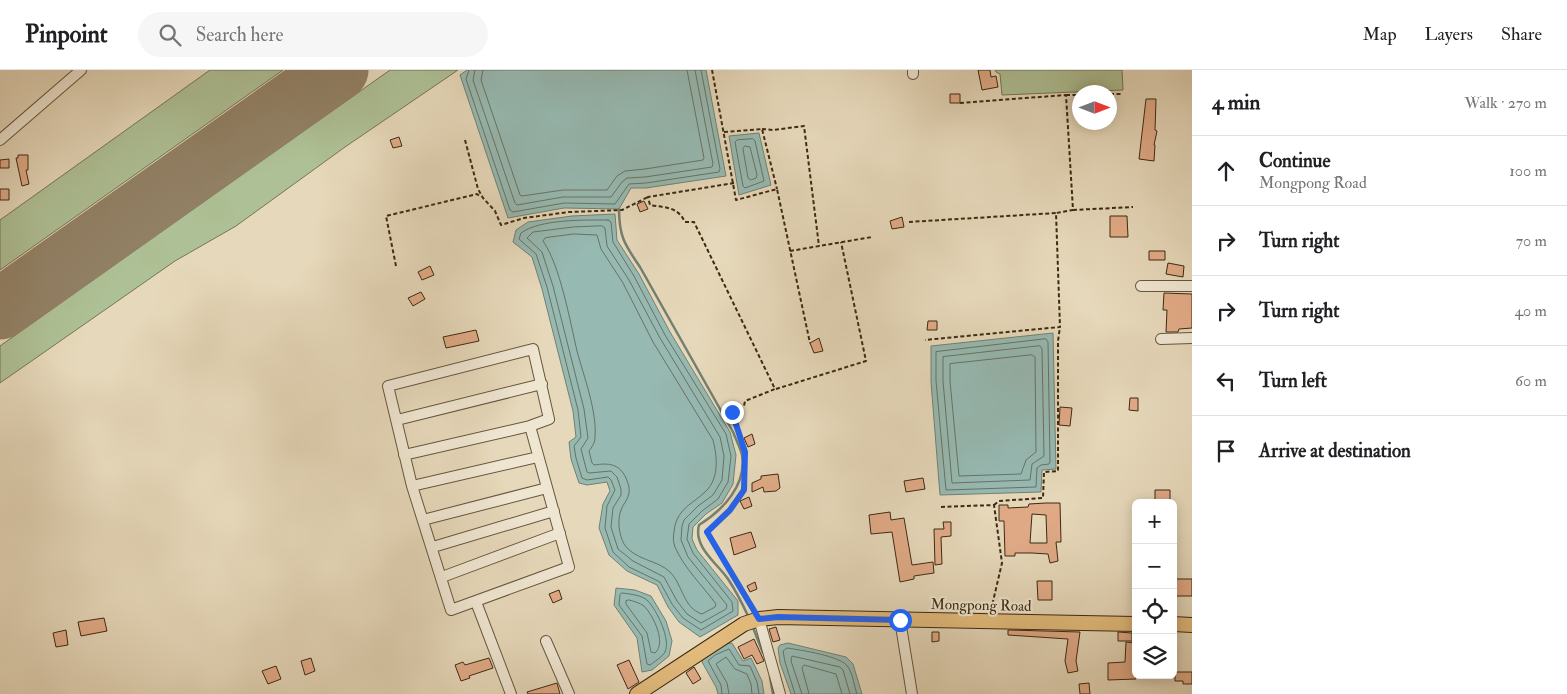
<!DOCTYPE html>
<meta charset="utf-8">
<style>
:root{--surface:#fff;--page:#f6f6f6;--text:#202124;--muted:#757577;--line:#e0e0e0}
body{margin:0;font-family:"IM FELL Double Pica",serif;background:var(--page);color:var(--text)}
.controls{position:absolute;right:15px;bottom:15px;display:grid;overflow:hidden;border-radius:8px;box-shadow:0 2px 12px #0003}
.controls button{width:45px;height:45px;display:grid;place-items:center;padding:0;border:0;border-bottom:1px solid var(--line);background:var(--surface);color:var(--text);font:25px sans-serif}
.compass{position:absolute;left:1072px;top:15px;width:45px;height:45px;border-radius:50%;background:var(--surface);box-shadow:0 2px 12px #0003;rotate:90deg}
.stop{position:absolute;width:15px;height:15px;margin:-11px;border:4px solid #2563eb;border-radius:50%;background:#fff}
.stop.end{background:#2563eb;border-color:#fff;box-shadow:0 1px 5px #0008}
.list{margin:0;padding:0;list-style:none}
h2{display:flex;justify-content:space-between;align-items:center;height:65px;margin:0;padding:0 20px;font-size:21px}
h2 small{font-size:16px;font-weight:400;color:var(--muted)}
.list li{display:grid;grid-template-columns:32px 1fr auto;gap:15px;align-items:center;box-sizing:border-box;height:70px;padding:0 20px;border-top:1px solid var(--line)}
.list b{display:block;font-size:19px;white-space:nowrap}
.list p{margin:0;font-size:16px;white-space:nowrap;color:var(--muted)}
.list em{font-size:16px;font-style:normal;color:var(--muted)}
.icon{flex:none;width:28px;height:28px;fill:none;stroke:currentColor;stroke-width:2;stroke-linecap:round;stroke-linejoin:round}
.map{position:relative;flex:none;width:1192px;height:624px;overflow:hidden}
header{display:flex;align-items:center;gap:30px;box-sizing:border-box;height:70px;padding:0 25px;background:var(--surface);border-bottom:1px solid var(--line)}
header strong{font-size:24px}
nav{display:flex;gap:28px;margin-inline-start:auto;font-size:18px}
.search{width:350px;height:45px;background:var(--page);display:flex;align-items:center;gap:12px;box-sizing:border-box;padding:0 18px;border-radius:28px;color:var(--muted);font-size:19px}
main{display:flex}
aside{flex:1;background:var(--surface)}
.map>svg:first-child{display:block}
.green{fill:#aec095;stroke:#767554}
.water{fill:#96b9b2;stroke:#728072}
.lines{fill:none;stroke-linecap:round;stroke-linejoin:round}
.shore{stroke:#6a7262;stroke-width:1}
.stream{stroke:#728072;stroke-width:2.5}
.runway{stroke:#928166;stroke-width:61}
.building{fill:#e1ab87;stroke:#3d2a12;fill-rule:evenodd}
.minor-casing{stroke:#67563c;stroke-width:12}
.major-casing{stroke:#3d2a12;stroke-width:16}
.path{stroke:#3d2a12;stroke-width:2;stroke-dasharray:4 2.5;stroke-linecap:butt}
.minor{stroke:#efe6d2;stroke-width:10}
.major{stroke:#e3bc7d;stroke-width:14}
.route{stroke:#2563eb;stroke-width:6}
.labels{text-anchor:middle;stroke-width:4;stroke-linejoin:round;paint-order:stroke}
.street-label{font-size:15px;fill:#3d2a12;stroke:#efe6d2}
</style>
<header>
<strong>Pinpoint</strong>
<div class="search"><svg class="icon" aria-label="search" viewBox="0 0 24 24"><circle cx="10" cy="10" r="6"/><path d="M15 15l6 6"/></svg>Search here</div>
<nav><a>Map</a><a>Layers</a><a>Share</a></nav>
</header>
<main>
<div class="map">
<svg width="1192" height="624" viewBox="0 0 1192 624">
<rect width="100%" height="100%" fill="#e6d8ba"/>
<filter id="stains"><feTurbulence type="fractalNoise" baseFrequency=".004" numOctaves="4"/><feColorMatrix values="0 0 0 0 .2 0 0 0 0 .09 0 0 0 0 .02 0 0 0 .5 -.17"/></filter>
<radialGradient id="worn" r=".72"><stop offset=".6" stop-color="#630" stop-opacity="0"/><stop offset="1" stop-color="#630" stop-opacity=".3"/></radialGradient>
<path class="green" d="M210,0H283L0,200V150Z
M390,0H458L345,77L236,156L175,191L0,313V276Z
M995,0H1122L1123,20L1002,25L1000,4L996,2Z"/>
<path class="water" d="M467,0H706L726,106L646,118H631L619,139L564,138L508,148L460,5Z
M759,63L771,115L739,125L729,66Z
M615,144L617,170L639,204L670,262L730,362L736,385L733,414L722,433L706,444L693,457L692,469L697,480L738,531V545L700,567L679,552L668,537L657,515L627,501L609,485L599,458L603,434L610,421L607,412L587,415L579,413L571,389L569,372L576,367L573,341L542,219L532,187L513,172L516,160L528,152L572,146Z
M1053,263L1056,399L1042,400L1041,422L940,425L931,312V276Z
M616,518L635,520L651,526L666,551L672,571L669,586L652,600L642,602L637,568L614,535Z
M732,573L743,591L751,588L762,611L764,624H718L716,617L702,592L703,588L725,574Z
M788,573L846,587L853,594L862,624H791L780,593L778,578L780,575Z"/>
<g class="lines">
<path class="shore" d="M469,0L466,9L510,140L513,142L564,133L615,134L629,114L646,113L719,102L720,99L701,0
M475,0L473,10L515,133L517,135L563,127H611L622,112L627,108L645,107L712,97L713,94L695,0
M483,0L481,10L520,125L522,126L563,120H607L617,106L625,101L645,99L703,90L704,88L687,0
M753,69L755,71L764,111L745,118L743,116L735,72L737,70Z
M745,76L750,77L757,105L756,108L751,110L748,108L743,79Z
M608,150L611,152L613,172L634,206L665,265L726,364L731,386L728,412L718,429L702,441L689,454L687,469L693,483L732,532L733,541L701,560L683,548L672,534L660,512L629,497L613,482L605,458L607,436L615,420L611,410L608,407L587,410L582,408L576,388L574,376L581,367L578,340L547,217L536,184L519,169L521,163C540,149 584,150 608,150Z
M602,156L605,158L607,176L629,210L660,268L720,367L724,386L722,410L713,425L698,436L684,450L682,456L681,470L688,487L727,535L726,539L701,553L687,544L677,531L664,507L633,491L618,479L611,457L613,438L621,425V419L617,407L611,401L589,403L587,402L581,379L588,368L584,339L553,216L542,182L527,168L533,162L573,157Z
M574,164L597,165L601,179L623,213L653,272L713,370C716,382 718,396 714,408C707,431 676,432 674,462C673,467 673,472 675,477C684,498 702,515 716,534L715,537L702,544C683,538 683,515 670,502C658,490 634,490 624,474C619,465 617,450 621,440C623,434 628,430 629,423C630,418 628,413 626,408C619,393 608,393 594,395L592,393L589,381C592,377 595,373 595,367C597,341 584,307 577,281C570,251 560,195 543,171L545,168Z
M1046,269L1048,272L1050,392L1049,394L1041,395L1037,398L1036,417L946,420L936,311V282Z
M1040,276L1042,279L1044,386L1032,394L1030,410L952,413L943,311V287Z
M1032,285L1035,287L1036,382L1026,390L1021,404L959,406L950,311V294Z
M622,523C630,524 642,525 648,531C657,541 671,569 665,582C662,587 654,592 650,595L647,594L642,566L619,535L620,525Z
M629,530C633,531 640,533 644,536C653,545 667,573 655,583L651,582L647,563L626,534V531Z
M722,624L721,615L708,591L715,585L729,579L739,595L750,596L757,612L759,624
M729,624L727,613L716,594L726,587L735,599L747,604L751,614L752,624
M795,624L785,592L783,581L787,578C800,580 842,586 848,597C853,604 854,616 857,624
M802,624L791,591L792,586L840,597L843,600L850,624
M809,624L802,598L804,595L836,604L842,624"/>
<path class="stream" d="M619,139C619,167 625,175 640,197L733,362C736,370 740,377 742,385C747,415 723,440 699,455C693,477 717,493 728,509C736,521 743,535 749,548
M752,555L763,583
M770,607L773,624"/>
<path class="runway" d="M0,239L338,0"/>
</g>
<path class="building" d="M978,0H990L991,7L996,6L998,17L982,20Z
M950,24H960V33H950Z
M1146,29H1156L1155,60L1157,61L1154,75H1155L1154,91L1139,89Z
M399,67L402,76L393,78L390,70Z
M18,85H28V100H26L29,114L22,116L16,88H18Z
M9,89V98H0V90Z
M0,119H9V130H0Z
M644,131L648,139L640,142L637,134Z
M1110,146H1127L1128,167H1110Z
M902,147L904,157L892,159L890,151Z
M1149,181H1165V190H1149Z
M1168,193L1184,196L1183,207L1166,204Z
M430,196L434,205L422,210L418,202Z
M421,222L425,229L413,236L408,228Z
M1164,223L1192,224V258L1179,259L1178,262H1166L1167,240H1163Z
M928,251H937V260H927Z
M476,260L479,271L446,278L443,267Z
M819,268L823,281L814,283L810,273Z
M1130,328H1138V341L1129,340Z
M1060,337L1072,338L1070,356L1059,355Z
M752,364L755,374L748,377L744,368Z
M778,404L780,418L776,421L764,422L763,417L752,422V413L761,409V406Z
M923,408L925,419L906,422L904,411Z
M1155,420H1170V432H1155Z
M749,427L752,436L744,439L740,431Z
M1046,433H1060L1061,472H1056L1058,491L1050,493L1048,484L1032,483H1015V486H1005L1004,451H999V435H1008V438L1028,437L1029,434ZM1032,444L1046,445L1047,473H1030Z
M890,442L891,450L904,448L912,495L933,492L934,503L914,506V509L900,512L892,462L871,464L869,445Z
M943,452H951V466L941,467L942,494L935,495L934,459H944Z
M751,462L756,477L734,485L730,468Z
M1176,509H1192V526H1176Z
M1037,511H1052V530H1038Z
M755,512L757,519L750,522L747,516Z
M559,520L562,529L553,533L549,524Z
M104,548L107,561L81,566L78,552Z
M776,557L780,570L773,572L769,559Z
M66,560L68,575L56,577L53,563Z
M1008,560L1080,562L1076,591L1078,601L1068,603L1065,591L1068,569L1008,565Z
M932,562H939V571L932,572Z
M1118,562L1132,563V571H1118Z
M754,569L764,591L757,594L752,585L744,589L738,577Z
M1126,572L1135,573L1134,595H1136V609L1108,610V593L1125,592Z
M311,588L315,601L305,605L301,591Z
M489,588L493,598L469,606L470,608L461,611L455,595L463,592L465,595Z
M629,590L639,612L628,619L617,595Z
M276,596L281,609L268,614L262,601Z
M694,597L701,609L693,614L686,603Z
M1175,602H1192V614H1183V611H1175Z
M557,613L560,624H528L527,622Z
M1089,613L1090,624H1080L1079,614Z"/>
<g class="lines">
<g class="minor-casing">
<path id="minor" d="M913,0V4
M0,70L81,0
M1141,216H1192
M1161,269L1192,268
M533,279L549,349L530,356L569,497L451,540L412,416L388,316Z
M397,350L542,314
M404,385L530,356
M412,416L538,387
M423,450L547,418
M433,477L554,441
M442,507L560,463
M476,532L511,624
M759,549L780,624
M900,550L912,624
M546,571L569,624"/>
</g>
<g class="major-casing">
<path id="major" d="M1173,554L1192,555
M637,624L744,554L759,549L778,547L1136,554"/>
</g>
<path class="path" d="M712,0L736,130L777,119L810,273
M1110,24H1123
M1066,25H1080
M960,33L1066,25L1073,140L1056,143
M762,59L773,60L804,56L819,176
M724,62L762,59L777,119
M465,70L478,119L483,128L495,141L501,155L524,148L569,142L622,140L648,127
M734,113L648,127L650,135C666,138 677,136 685,152H694L775,319L745,331L744,336L732,342L745,382L744,420L730,440L707,462L753,539
M1073,140L1133,137
M909,152L1056,143L1060,257L925,270
M790,181L872,167
M396,196L386,146L477,124L481,127
M776,319L866,291L841,172
M994,435L999,431L1043,428L1044,402L1058,401V271L1060,257
M941,437L994,435L1002,493L991,540"/>
<use href="#minor" class="minor"/>
<use href="#major" class="major"/>
</g>
<g class="lines">
<path class="route" d="M732,342L745,382L744,420L730,440L707,462L759,549L778,547L900,550"/>
</g>
<g class="labels">
<g class="street-label">
<text transform="translate(981 535) rotate(1)" y="5">Mongpong Road</text>
</g>
</g>
<rect width="100%" height="100%" filter="url(#stains)"/>
<rect width="100%" height="100%" fill="url(#worn)"/>
</svg>
<div class="controls">
<button>+</button>
<button>−</button>
<button><svg class="icon" aria-label="locate" viewBox="0 0 24 24"><circle cx="12" cy="12" r="6"/><path d="M12 2v4M12 18v4M2 12h4M18 12h4"/></svg></button>
<button><svg class="icon" aria-label="layers" viewBox="0 0 24 24"><path d="M12 4l9 5-9 5-9-5zM3 14l9 5 9-5"/></svg></button>
</div>
<svg class="compass" viewBox="-18 -18 36 36"><path d="M0-13l5 13h-10z" fill="#e53935"/><path d="M0 13l5-13h-10z" fill="#757577"/></svg>
<div class="stop" style="left:900px;top:550px"></div>
<div class="stop end" style="left:732px;top:342px"></div>
</div>
<aside>
<h2>4 min<small>Walk · 270 m</small></h2>
<ul class="list">
<li><svg class="icon" aria-label="ahead" viewBox="0 0 24 24"><path d="M12 20V5M6 11l6-6 6 6"/></svg><div><b>Continue</b><p>Mongpong Road</p></div><em>100 m</em></li>
<li><svg class="icon" aria-label="right" viewBox="0 0 24 24"><path d="M7 20v-9h11M14 6l5 5-5 5"/></svg><div><b>Turn right</b></div><em>70 m</em></li>
<li><svg class="icon" aria-label="right" viewBox="0 0 24 24"><path d="M7 20v-9h11M14 6l5 5-5 5"/></svg><div><b>Turn right</b></div><em>40 m</em></li>
<li><svg class="icon" aria-label="left" viewBox="0 0 24 24"><path d="M17 20v-9H6M10 6l-5 5 5 5"/></svg><div><b>Turn left</b></div><em>60 m</em></li>
<li><svg class="icon" aria-label="arrive" viewBox="0 0 24 24"><path d="M6 21V4h12l-3 4 3 4H6"/></svg><div><b>Arrive at destination</b></div></li>
</ul>
</aside>
</main>
